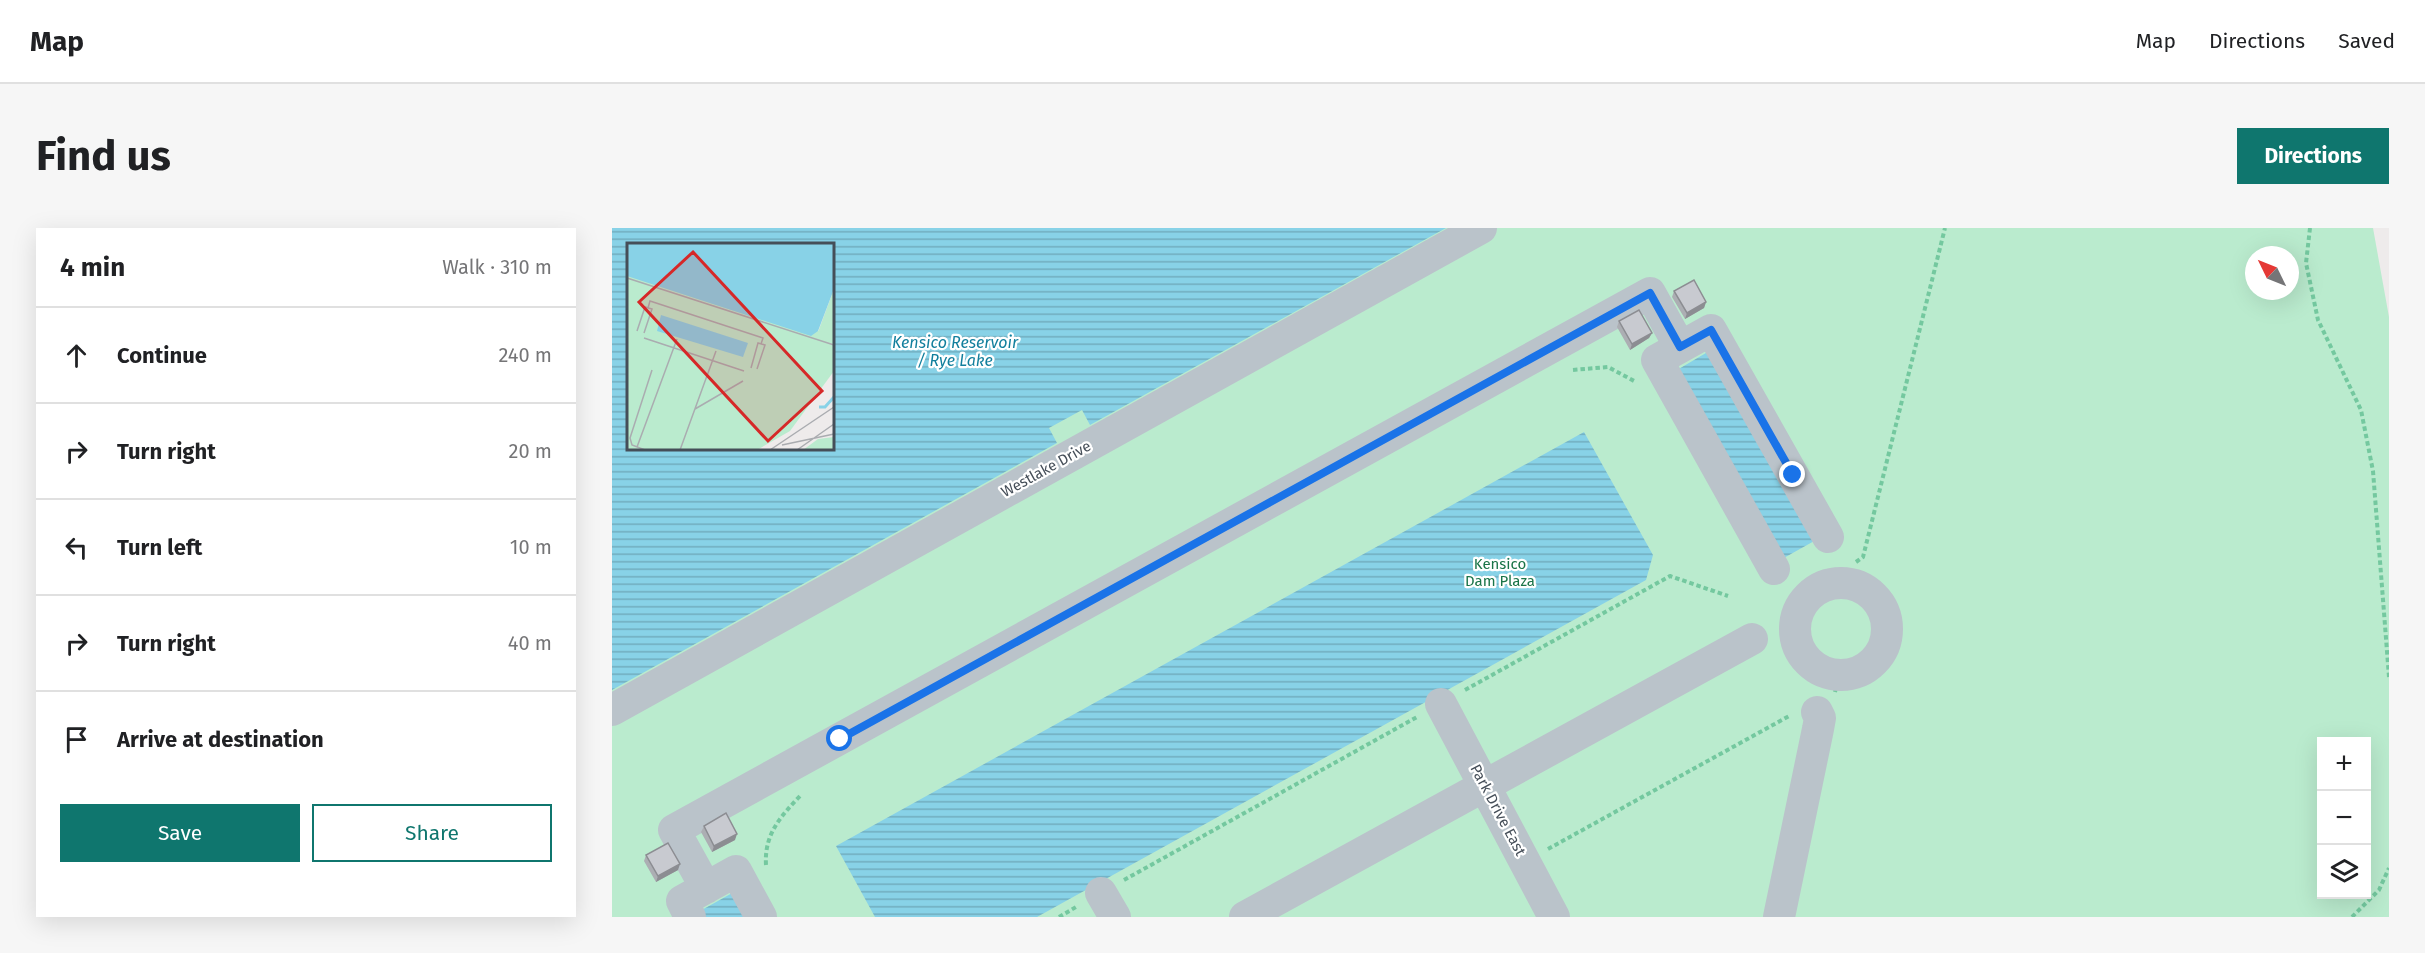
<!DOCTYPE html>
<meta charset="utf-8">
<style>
:root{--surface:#fff;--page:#f6f6f6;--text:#202124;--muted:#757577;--line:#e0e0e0;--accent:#0f766e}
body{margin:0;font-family:"Fira Sans",sans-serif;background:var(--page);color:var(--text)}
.controls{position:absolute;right:18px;bottom:18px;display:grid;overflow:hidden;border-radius:0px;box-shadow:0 6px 24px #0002}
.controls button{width:54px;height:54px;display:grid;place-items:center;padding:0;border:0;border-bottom:2px solid var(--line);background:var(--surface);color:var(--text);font:30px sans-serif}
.compass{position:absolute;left:1633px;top:18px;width:54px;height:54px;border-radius:50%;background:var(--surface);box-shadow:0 6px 24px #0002;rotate:313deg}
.stop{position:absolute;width:18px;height:18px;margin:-14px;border:4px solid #1a73e8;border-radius:50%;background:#fff}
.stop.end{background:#1a73e8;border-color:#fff;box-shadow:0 2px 6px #0008}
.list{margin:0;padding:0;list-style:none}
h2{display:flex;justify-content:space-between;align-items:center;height:78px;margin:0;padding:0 24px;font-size:26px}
h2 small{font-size:20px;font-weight:400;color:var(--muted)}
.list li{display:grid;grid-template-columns:39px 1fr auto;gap:18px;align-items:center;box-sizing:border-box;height:96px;padding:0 24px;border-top:2px solid var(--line)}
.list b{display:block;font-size:22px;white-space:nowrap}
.list em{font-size:20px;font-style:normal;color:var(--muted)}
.actions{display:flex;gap:12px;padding:18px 24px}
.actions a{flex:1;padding:14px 0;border:2px solid var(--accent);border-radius:0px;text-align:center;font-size:21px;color:var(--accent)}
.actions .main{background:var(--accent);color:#fff}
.icon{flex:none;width:33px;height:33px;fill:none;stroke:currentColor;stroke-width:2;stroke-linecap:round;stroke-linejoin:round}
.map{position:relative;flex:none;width:1777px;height:689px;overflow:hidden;border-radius:0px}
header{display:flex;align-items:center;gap:36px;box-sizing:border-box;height:84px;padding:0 30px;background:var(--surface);border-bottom:2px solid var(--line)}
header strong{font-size:28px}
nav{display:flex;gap:33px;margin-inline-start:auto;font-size:21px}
.intro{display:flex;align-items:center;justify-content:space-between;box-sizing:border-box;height:144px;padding:0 36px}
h1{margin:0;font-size:42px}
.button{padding:15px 27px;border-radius:0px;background:var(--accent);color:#fff;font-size:21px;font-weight:700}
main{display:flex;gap:36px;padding:0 36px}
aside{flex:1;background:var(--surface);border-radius:0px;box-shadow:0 6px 24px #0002}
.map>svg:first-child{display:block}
.green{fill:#baebce;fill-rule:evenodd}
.water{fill:url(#water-rules);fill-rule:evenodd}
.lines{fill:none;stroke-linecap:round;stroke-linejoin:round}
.path{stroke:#74c89f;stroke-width:4;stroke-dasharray:4.5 3;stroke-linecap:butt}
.minor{stroke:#bac3ca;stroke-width:32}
.wall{fill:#acaeb3}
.shaded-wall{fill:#8c8d92}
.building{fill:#c8cad0;stroke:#8c8d92;stroke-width:1.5}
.route{stroke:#1a73e8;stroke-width:8}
.labels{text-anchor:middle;stroke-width:4.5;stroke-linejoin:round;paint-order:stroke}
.street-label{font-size:15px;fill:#454e58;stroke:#fff}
.park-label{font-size:15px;fill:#1a7448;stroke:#fff}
.water-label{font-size:16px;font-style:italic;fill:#127f9d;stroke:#fff}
.inset-river{fill:none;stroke:#88d2e7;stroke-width:3}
.inset-road{fill:none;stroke:#aaacb0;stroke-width:1.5}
.view{fill:#d62828;fill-opacity:0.15;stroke:#d62828;stroke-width:3}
.inset-edge{fill:none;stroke:#454e58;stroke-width:3}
</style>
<header>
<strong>Map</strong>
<nav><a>Map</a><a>Directions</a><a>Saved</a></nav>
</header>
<div class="intro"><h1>Find us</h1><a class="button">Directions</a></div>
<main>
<aside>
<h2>4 min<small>Walk · 310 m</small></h2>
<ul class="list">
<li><svg class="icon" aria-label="ahead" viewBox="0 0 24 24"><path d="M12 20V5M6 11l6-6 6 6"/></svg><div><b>Continue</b></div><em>240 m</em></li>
<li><svg class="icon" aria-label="right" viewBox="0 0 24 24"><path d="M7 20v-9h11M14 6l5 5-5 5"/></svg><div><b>Turn right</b></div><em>20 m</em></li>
<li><svg class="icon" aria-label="left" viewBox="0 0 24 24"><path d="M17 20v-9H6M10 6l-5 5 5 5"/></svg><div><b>Turn left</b></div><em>10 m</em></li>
<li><svg class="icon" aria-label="right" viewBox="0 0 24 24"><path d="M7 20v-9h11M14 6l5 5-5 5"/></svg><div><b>Turn right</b></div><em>40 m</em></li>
<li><svg class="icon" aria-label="arrive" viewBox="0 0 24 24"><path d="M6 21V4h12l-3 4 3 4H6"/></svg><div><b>Arrive at destination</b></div></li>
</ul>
<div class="actions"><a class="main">Save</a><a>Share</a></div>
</aside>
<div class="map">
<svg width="1777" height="689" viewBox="0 0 1777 689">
<defs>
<pattern id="water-rules" width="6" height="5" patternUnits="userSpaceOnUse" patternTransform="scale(1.5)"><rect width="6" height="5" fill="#88d2e7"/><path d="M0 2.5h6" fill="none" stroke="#71adbe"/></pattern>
</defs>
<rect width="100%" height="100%" fill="#eeebeb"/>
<path class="green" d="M691,0H1761L1777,89V689H0V380ZM1642,27H1678V63H1642ZM1710,514H1754V666H1710Z"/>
<path class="water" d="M0,0H834L478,197L470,182L437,200L445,215L0,462ZM220,16V220H16V16Z
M1099,122L1204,312L1170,331L1065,142Z
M972,204L1041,327L1034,352L425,689H263L224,618Z
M122,664L136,689H91L88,683Z"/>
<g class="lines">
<path class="path" d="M1698,0L1694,35L1706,92L1749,182L1761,243L1777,449
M961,142L996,139L1024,154
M1244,334L1251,329L1333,0
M853,462L1058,348L1116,368
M1223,464L1227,447
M936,621L1179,487
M154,637C152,606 169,588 189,567
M512,652L805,489
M447,689L464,679
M1740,689L1767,662L1777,640"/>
<path class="minor" d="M1162,341L1045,132L1099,102L1216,309
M1183 401a46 46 0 1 1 92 0a46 46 0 1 1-92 0Z
M829,476L942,689
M0,482L869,0
M94,660L62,602L1038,65L1068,119
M489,665L503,689
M78,689L70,673L124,643L149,689
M633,689L1140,411
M1167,689L1206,501L1208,490L1205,484"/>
</g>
<path class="wall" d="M1062,63L1094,74L1092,80L1073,91L1060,69Z
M1007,93L1040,105L1037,110L1018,122L1005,99Z
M92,598L123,612L100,624L89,604Z
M34,627L66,642L44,654L32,633Z"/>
<path class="shaded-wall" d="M1094,74L1092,80L1073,91L1075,85Z
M1040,105L1037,110L1018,122L1020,116Z
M125,606L123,612L100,624L102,618Z
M68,636L66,642L44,654L46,648Z"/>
<path class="building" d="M1082,52L1094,74L1075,85L1062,63Z
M1027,82L1040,105L1020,116L1007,93Z
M114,585L125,606L102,618L92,598Z
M56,615L68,636L46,648L34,627Z"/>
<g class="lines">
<path class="route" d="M228,511L1038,65L1068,119L1099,102L1181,247"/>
</g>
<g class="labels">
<g class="street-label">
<text transform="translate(434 241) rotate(-29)" y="5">Westlake Drive</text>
<text transform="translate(886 582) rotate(62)" y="5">Park Drive East</text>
</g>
<g class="park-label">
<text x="888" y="341">Kensico<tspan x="888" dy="17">Dam Plaza</tspan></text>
</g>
<g class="water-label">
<text x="343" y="120">Kensico Reservoir<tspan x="343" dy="18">/ Rye Lake</tspan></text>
</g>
</g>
<g transform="translate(15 15)">
<rect width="207" height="207" fill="#eeebeb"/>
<path d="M207,46V97L191,89ZM207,194V207H176L191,196Z" fill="#baebce"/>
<path d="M0,25L207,93V128L163,188L130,207H0Z" fill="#baebce"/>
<path d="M0,0H207V46L191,88L184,93L0,33ZM34,72L121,100L116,114L30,88Z" fill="#88d2e7"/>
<path class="inset-river" d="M192,164H198L207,154"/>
<path class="inset-road" d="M0,35L207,102M21,65L23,58L136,95L134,101M10,88L18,64L25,66L17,90M17,95L117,128M124,125L131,100L138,102L130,126M68,166L116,138M155,202L207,191M10,204L50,96M18,207L5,202L3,195L25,127M53,207L89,108M143,207L207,164M170,207L207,181"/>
<path class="view" d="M66,9L195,148L141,198L12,59Z"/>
<rect width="207" height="207" class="inset-edge"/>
</g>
</svg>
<div class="controls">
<button>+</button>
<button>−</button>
<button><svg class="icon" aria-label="layers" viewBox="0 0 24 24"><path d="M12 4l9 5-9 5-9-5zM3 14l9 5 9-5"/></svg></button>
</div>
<svg class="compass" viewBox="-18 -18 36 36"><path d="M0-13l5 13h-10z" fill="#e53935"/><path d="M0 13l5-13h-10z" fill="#757577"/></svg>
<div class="stop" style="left:228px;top:511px"></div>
<div class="stop end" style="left:1181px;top:247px"></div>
</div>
</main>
